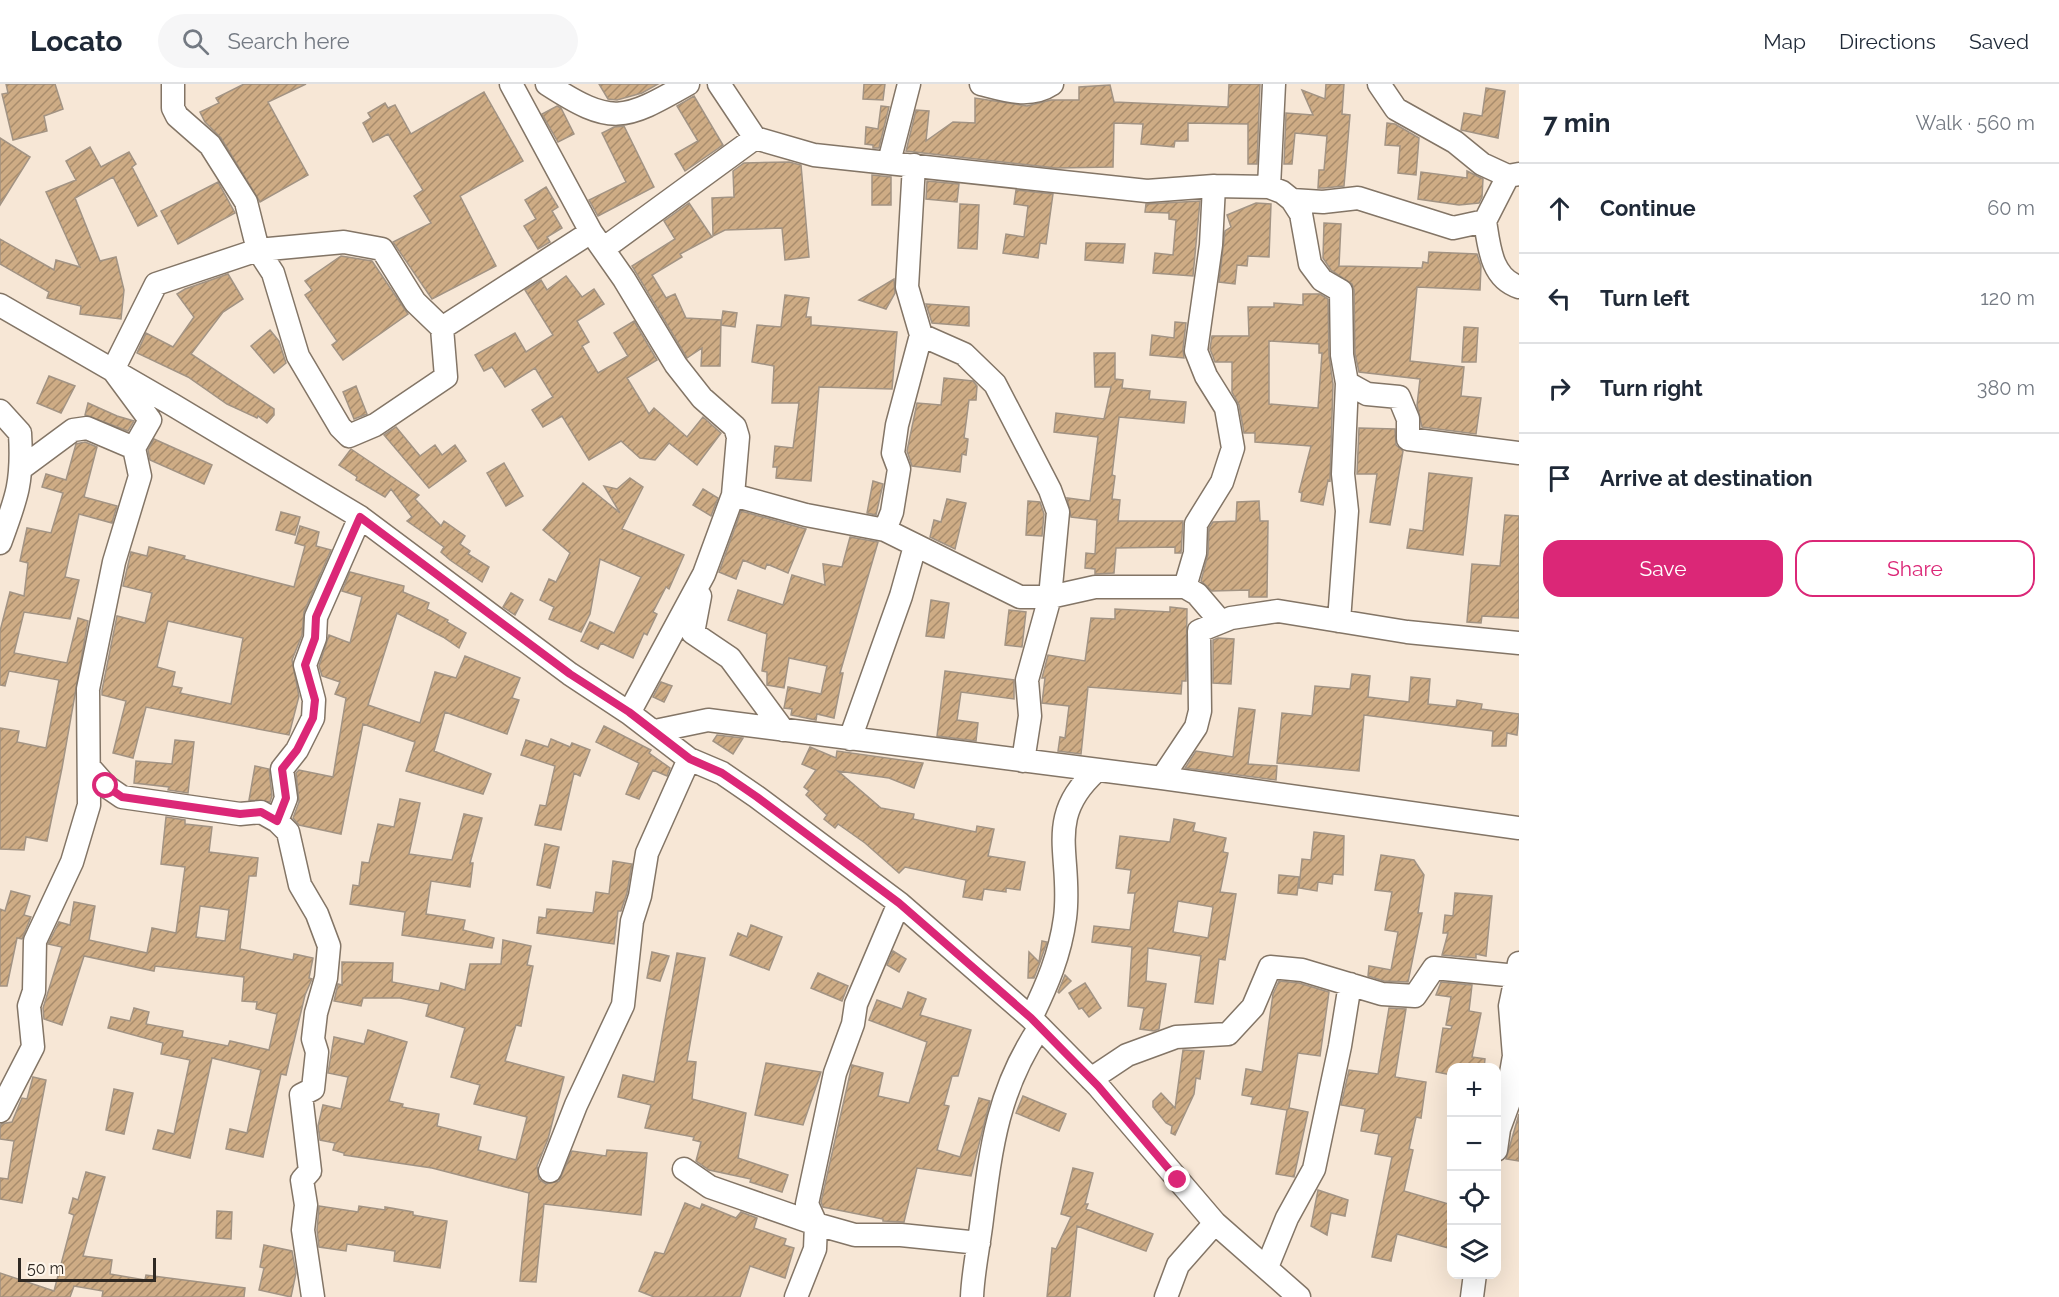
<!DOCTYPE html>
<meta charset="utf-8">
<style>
:root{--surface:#fff;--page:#f6f6f7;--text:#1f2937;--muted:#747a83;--line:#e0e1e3;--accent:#db2777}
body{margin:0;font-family:Raleway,sans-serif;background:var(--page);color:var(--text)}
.controls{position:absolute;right:18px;bottom:18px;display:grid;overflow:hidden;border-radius:12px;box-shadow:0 6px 24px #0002}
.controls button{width:54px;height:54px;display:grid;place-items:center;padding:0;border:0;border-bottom:2px solid var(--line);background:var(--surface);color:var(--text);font:30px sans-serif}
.scale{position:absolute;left:18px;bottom:15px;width:138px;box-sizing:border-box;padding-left:6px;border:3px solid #2f2923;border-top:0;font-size:16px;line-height:21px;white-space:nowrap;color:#2f2923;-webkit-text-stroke:4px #fff6eb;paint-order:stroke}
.stop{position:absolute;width:18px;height:18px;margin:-14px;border:4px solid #db2777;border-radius:50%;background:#fff}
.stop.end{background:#db2777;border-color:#fff;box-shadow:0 2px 6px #0008}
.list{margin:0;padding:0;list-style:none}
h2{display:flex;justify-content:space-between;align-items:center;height:78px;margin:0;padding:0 24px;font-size:26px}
h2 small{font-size:20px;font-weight:400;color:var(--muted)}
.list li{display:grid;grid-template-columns:39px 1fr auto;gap:18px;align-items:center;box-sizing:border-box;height:90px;padding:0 24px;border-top:2px solid var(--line)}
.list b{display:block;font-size:22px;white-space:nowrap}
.list em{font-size:20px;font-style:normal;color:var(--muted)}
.actions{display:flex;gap:12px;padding:18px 24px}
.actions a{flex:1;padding:14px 0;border:2px solid var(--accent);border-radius:18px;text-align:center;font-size:21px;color:var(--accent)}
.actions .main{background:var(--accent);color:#fff}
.icon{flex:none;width:33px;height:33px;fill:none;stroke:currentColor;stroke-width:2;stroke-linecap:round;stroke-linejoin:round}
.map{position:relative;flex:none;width:1519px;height:1213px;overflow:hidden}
header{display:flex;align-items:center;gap:36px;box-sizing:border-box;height:84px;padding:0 30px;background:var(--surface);border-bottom:2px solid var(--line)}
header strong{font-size:28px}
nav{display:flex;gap:33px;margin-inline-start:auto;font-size:21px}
.search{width:420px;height:54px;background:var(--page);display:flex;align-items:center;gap:15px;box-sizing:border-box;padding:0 21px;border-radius:33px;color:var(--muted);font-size:22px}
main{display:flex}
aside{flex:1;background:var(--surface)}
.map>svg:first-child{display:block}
.building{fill:url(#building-hatch);stroke:#a29383;stroke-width:1.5;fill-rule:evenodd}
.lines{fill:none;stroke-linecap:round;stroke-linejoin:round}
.minor-casing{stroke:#837566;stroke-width:25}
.minor{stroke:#fff;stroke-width:22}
.route{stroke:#db2777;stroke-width:8}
</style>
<header>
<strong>Locato</strong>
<div class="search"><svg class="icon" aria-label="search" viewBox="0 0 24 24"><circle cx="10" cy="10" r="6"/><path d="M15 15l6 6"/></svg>Search here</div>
<nav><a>Map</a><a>Directions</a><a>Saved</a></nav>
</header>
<main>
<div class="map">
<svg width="1519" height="1213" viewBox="0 0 1519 1213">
<defs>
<pattern id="building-hatch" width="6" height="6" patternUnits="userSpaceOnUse" patternTransform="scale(1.5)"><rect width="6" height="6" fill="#ceac85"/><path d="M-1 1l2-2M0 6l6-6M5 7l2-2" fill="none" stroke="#a88c6c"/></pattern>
</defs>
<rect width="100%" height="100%" fill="#f7e7d6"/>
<path class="building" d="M6,0H55L63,25L44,32L47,47L13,56L2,10L8,9Z
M244,0H306L268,18L308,91L260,118L221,54L205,38L200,28L219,19L216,14Z
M599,0H658L642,9L617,16L608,15Z
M864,0H885L883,16L863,15Z
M1229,0H1260L1257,80H1248V40L1188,39V57H1175L1174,63L1141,60L1143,40L1114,39L1113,83L1056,84L906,67L916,26L929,27L926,57L953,38L975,39V14L1027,22L1051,16H1079V3L1110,1L1114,18L1228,23Z
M1326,0H1344L1342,30L1350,31L1344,102L1324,104H1318L1319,86H1324L1327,52L1295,49L1292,80H1284L1286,29L1313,31L1302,6L1325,15Z
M1486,4L1505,7L1498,54L1461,46L1464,29L1482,32Z
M484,8L523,77L460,112L496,182L432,215L393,158L431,139L414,112L423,106L388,50L373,58L363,39L371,34L368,29L385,19L388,24L395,21L411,50Z
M694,12L723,61L685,87L675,70L698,57L677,22Z
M557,22L561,24L574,50L558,58L542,30Z
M881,22L889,23L879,64H873V61L865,60L866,43L878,45Z
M1387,39L1395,40L1419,54L1416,91L1398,89L1400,62L1385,61Z
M624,42L654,103L598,132L589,116L626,98L602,49L614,43Z
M0,54L30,73L0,121Z
M90,63L101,83L129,68L136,80L132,83L157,132L138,142L113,93L75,114L100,177L116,173L124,206L121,235L80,230L81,222L47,214L49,208L0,180V155L54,186L56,176L80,183L46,108L76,96L66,77Z
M789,78L801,81L809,173L785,176L782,144L725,146L713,152L712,114L734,113L733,87L744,79Z
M1467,87L1483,95L1482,113L1479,119L1459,121L1418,115L1421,88L1467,94Z
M872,91L891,93V121H872Z
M927,97L959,100L957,118L926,115Z
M218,98L235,129L178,160L161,127Z
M546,103L558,123L552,127L562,144L547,153L550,158L538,165L524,142L536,135L525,116Z
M1016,106L1053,110L1046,160L1040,159L1038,174L1003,169L1006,150L1024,153L1028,122L1014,120Z
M1200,117L1193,192L1153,189L1155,169L1173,171L1176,136L1169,135V129L1145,128L1146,120Z
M689,119L712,153L680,170L682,173L652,191L666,214L675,210L686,234L721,236L720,282H701L702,264L687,274L632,182L675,155L664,137Z
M1256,119L1271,120L1269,173L1248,172L1247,182L1237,181L1235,200L1219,198L1225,147L1231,143L1227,131Z
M960,120L979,121L977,165L958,164Z
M1324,139L1341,140L1339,182L1422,184L1423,178L1428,179L1429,168L1477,170L1481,182L1480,206L1417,203L1410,277L1464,283L1461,312L1481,314L1476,350L1422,343L1417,321L1420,295L1359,288L1355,270L1354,206L1352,200L1331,186L1323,174Z
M1086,159L1125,160L1123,179L1085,176Z
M341,172L372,177L408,230L343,276L332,261L337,257L305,211L312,206L305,197Z
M228,190L243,215L223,228L191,270L274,325V331L267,339L258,332L257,334L227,320L188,293L137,269L146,249L173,263L194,233L177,210L185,205Z
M566,192L582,213L594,205L604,220L577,237L589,258L582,262L598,289L628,272L614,249L634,237L657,276L627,294L649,330L654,324L687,353L703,333L721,349L697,381L669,359L655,376L640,374L621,357L589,376L562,332L543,343L532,326L553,313L535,284L505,303L492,283L484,287L475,271L515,249L526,268L553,251L525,206L541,196L547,206Z
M894,195L895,209L886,225L859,216Z
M1303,210H1320L1328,215L1329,271L1333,300L1330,397L1328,396L1323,421L1301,417L1302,409L1299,408L1311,362L1255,358V349H1244L1239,321L1232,308V278H1215L1210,265L1212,252H1249L1248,223H1274V219L1303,221ZM1269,257L1319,260V269H1322L1318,324L1269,320Z
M785,211L809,214L806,233H811V241L897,248L892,305L819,303L811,397L776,394L777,383H773L775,362L793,364L799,319H772L774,282L752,278L757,241L781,243Z
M926,220L969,223V242L932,239Z
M723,227L737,229L735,243L721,241Z
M1175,238L1186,239L1183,265L1184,274L1150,271L1152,251L1174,254Z
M1464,243L1478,244L1476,278H1462Z
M270,246L279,257L286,279L274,289L251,262Z
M1094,269H1115V295L1123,296L1122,304L1150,307L1149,315L1186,318L1184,339L1119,333L1112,391L1115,392L1112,415L1120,416L1118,437H1183L1181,469H1175V463L1116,464L1114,489L1095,490V485L1085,484L1086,469L1095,470L1097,436L1071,433L1067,414L1090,417L1098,353L1054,348L1056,329L1104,335L1111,303H1095Z
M49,292L75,302L61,329L37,319Z
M944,294L973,297L977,302L976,316H969L964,354L968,355L966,371L962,370L960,388L912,382L907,367L917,319L941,321Z
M356,302L367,330L354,335L343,308Z
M88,319L117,332L134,337L128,347L85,331Z
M396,343L420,372L435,361L442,371L455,361L466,377L429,404L384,351Z
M1359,344L1395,345L1396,361L1403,367L1390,441L1370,438L1377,390H1357Z
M154,355L212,381L204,400L150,376L148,366Z
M85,358L97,363L84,413L117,422L112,439L79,430L65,493L79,496L70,535L24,528L14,569L67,579L78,534L88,537L62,684L47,757L26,753L24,766L0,765V644L19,647L17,658L46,664L59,596L9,587L5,602L0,601V547L10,508L24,512L28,479L20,477L27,444L51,449L63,409L42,403L46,390L66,396L76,360Z
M351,365L419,411L415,415L441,442L444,437L465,452L460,460L470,467L468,470L489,483L482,498L450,476L441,468L444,463L407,437L412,433L391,405L385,413L356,396L357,393L339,381Z
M504,379L523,412L506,422L487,389Z
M1429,389L1472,394L1463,471L1407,464L1410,445L1423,447Z
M630,394L643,403L622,445L684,471L669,505L666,503L653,528L657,530L647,551L644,549L633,574L601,559L598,565L581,557L590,538L614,549L641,493L600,475L590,530L581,548L549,535L554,523L540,516L549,495L556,498L570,469L543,446L583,399L620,429L604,402L617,405Z
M873,397L883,400L876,431L867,429Z
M703,405L718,414L711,432L693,421Z
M947,415L966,419L955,465L930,453L934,436L941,438Z
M1028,417L1040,418L1044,430L1042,452L1026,451Z
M1259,417L1260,437H1268L1267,513H1249V506L1212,507L1201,497L1208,470L1209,444L1213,438L1236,437L1237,418Z
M741,427L806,445L788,489L767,480L765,485L743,476L736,495L719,488Z
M281,428L300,433L295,451L276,446Z
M1505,431L1519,432V534L1482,532L1481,539L1467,538L1472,480L1500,482Z
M300,442L319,448L316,462L331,466L304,528L302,551L292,576L299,612L289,651L146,623L133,674L113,669L126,617L102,611V606L117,532L145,539L152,509L123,502L131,468L147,472L149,463L185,472L184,475L294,503L305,462L295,459ZM168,537L243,554L231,620L180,609L182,604L172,602L175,588L157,583Z
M850,453L878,458L840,589H843L834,634L817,630L816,636L791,631L792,625L784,624L788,603L821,610L827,582L789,574L784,604L767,601V588L762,587L767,550L728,536L738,506L783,521L792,491L825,501L823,480L842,483Z
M350,488L404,502L403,508L429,519L427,525L448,536L447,538L466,549L459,564L443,553L397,529L368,621L420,639L435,588L456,594L465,572L520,594L512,614L519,616L507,650L445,628L434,667L491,690L483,710L406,687L415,658L363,640L341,750L299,741L293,734L299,718L296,689L299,686L333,693L346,614L335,610L340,598L322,592L319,582L329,551L350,559L362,513L342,507Z
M511,509L523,516L515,531L503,523Z
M931,516L949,519L944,554L926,552Z
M1170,523L1187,525L1186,597H1182L1181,610L1088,603L1081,670L1058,667L1060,653L1065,654L1069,622L1042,619L1045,594H1042L1048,571L1085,577L1091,534L1115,535V525L1170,528Z
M1009,526L1026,528L1022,563L1005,561Z
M1218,554L1234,555L1231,600L1213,599V556Z
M945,587L1014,596V615L961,608L957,636L978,639L976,657L937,652Z
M1352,590L1370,592L1368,613L1409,618L1411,593L1430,595L1428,620L1456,623L1457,616L1482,620L1481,625L1519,630L1517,651L1507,649L1506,662H1492L1493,647L1364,631L1359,687L1277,679L1282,629L1312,632L1315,602L1350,605Z
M661,598L672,602L664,618L653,613Z
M1239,624L1255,626L1248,680L1277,682L1276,696L1185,684L1196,667L1233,673Z
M604,642L651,666L649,669L670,684L667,692L653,686L639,715L626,710L639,679L596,658Z
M717,651L743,654L733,670L713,657Z
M551,655L570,663L572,659L590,666L580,692L574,689L561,746L535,741L540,721L546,722L555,682L521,671L526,656L548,663Z
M175,656L194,658L188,709L168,706L169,703L134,699L136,677L172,680Z
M810,663L836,674L837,667L923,679L914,704L889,694L838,687L881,724L914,730L913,735L976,748L977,742L994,745L988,772L1025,778L1020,806L1006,804V808L984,805L982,816L963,813L966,796L905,783L899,789L865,759L838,740L835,744L824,735L827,731L806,711L809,707L804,703L816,686L802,680Z
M255,682L269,685L272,712L270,718L249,716Z
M400,715L420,719L409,770L452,776L464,730L482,734L470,779H473L470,803L431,797L426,830L465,836L463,846L494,854L492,864L402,851L405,828L350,820L353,801L359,802L362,778L369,779L378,740L394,743Z
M166,733L185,736V740L212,743L209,768L258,774L256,792H249L240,865L293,876L294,870L313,874L309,894L312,895L305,911L286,991L281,990L263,1073L226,1065L230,1045L247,1049L261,986L212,974L190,1074L153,1065L158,1046L174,1050L190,976L161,970L163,959L108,944L111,933L130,937L134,924L149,928L146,940L183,947L182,953L228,962L230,957L269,966L277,930L256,925L257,918L242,917L244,893L155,882L154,887L84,872L62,941L44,935L43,924L62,863L48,860L59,838L70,841L74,818L95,822L89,856L147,869L152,844L176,849L185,783L161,780ZM200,822L229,826L225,857L196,853Z
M1174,735L1195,739L1193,747L1226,754L1223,768L1228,769L1220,808L1236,810L1225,876L1219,875L1213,920L1195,918L1201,872L1148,864L1146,897L1166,900L1159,945L1154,947L1140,945L1144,924L1128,922L1132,863L1092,858L1094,842L1130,846L1135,809H1128L1131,786L1116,784L1120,752L1170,758ZM1178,817L1213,823L1208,854L1173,848Z
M1314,748L1344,752L1343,791L1333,790L1332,800L1318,798L1317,807L1299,804L1302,775L1311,776Z
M545,760L559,763L550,804L537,801Z
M1381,771L1414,776L1424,791L1418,829H1422L1408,898L1384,897L1368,892L1369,882L1391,886L1398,848L1385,846L1392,808L1375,806Z
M613,777L632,780L627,809L621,827H618L614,860L537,849L539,833L546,834L547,825L593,829L596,808L609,810Z
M1279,791L1299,793L1297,811L1278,809Z
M11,807L30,812L24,831L31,833L22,855L17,854L7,902H0V825L5,827Z
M1455,809L1492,812L1486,872L1476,870V874L1442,871L1448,849H1443L1445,831L1453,832Z
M751,841L782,853L769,886L730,871L738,849L747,853Z
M503,856L531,862L527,881L533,882L521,942L516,941L505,977L564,993L548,1055L537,1082L539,1095L546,1100L559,1097L572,1067L606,1072L607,1066L647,1069L641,1131L544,1120L536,1198L520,1197L529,1109L432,1084L344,1071V1069L333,1066L335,1059L320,1056L318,1042L323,1021L341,1025L348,993L328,989L334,953L364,960L368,946L407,958L389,1017L403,1020L402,1023L439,1030L437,1042L481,1053L478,1066L516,1076L527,1033L474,1020L480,1001L451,993L465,944L426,932L429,920L400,914H363L361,922L334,917L338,900L342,901V878L393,879L392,898L439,907L441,899L465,906L470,880H501Z
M1042,857L1047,858L1039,881L1034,894H1028L1029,868L1039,878Z
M893,867L906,875L899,888L887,881Z
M652,868L669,872L660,897L647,894Z
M677,869L705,874L687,977L696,978L692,1015L746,1029L738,1074L788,1091L782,1108L750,1098L751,1095L709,1086L696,1077L701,1058L693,1056L694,1053L645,1044L651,1021L618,1013L623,991L654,998Z
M818,889L848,902L842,917L811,904Z
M1065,891L1071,897L1059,909L1058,908Z
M1279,897L1299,899L1329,908L1320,972L1298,969L1289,1024L1308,1028L1294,1093L1276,1090L1287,1026L1251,1020L1253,1013L1242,1011L1246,985L1262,988L1273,910Z
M1441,898L1472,901L1469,927L1481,929L1472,973L1485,975L1484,984H1452V991L1436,988L1443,944L1451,945L1452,942L1446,941L1451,913L1436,911Z
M1085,899L1101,924L1089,933L1082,924L1079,925L1069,909Z
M908,908L926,915L920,931L971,946L958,992H952L944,1021L949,1022L937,1066L960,1073L979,1014L990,1017L971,1092L917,1084L904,1138L883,1137V1135L823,1123L821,1118L852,981L883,989L878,1012L909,1019L927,958L869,936L877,916L902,925Z
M1389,924L1406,925L1395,993L1426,998L1421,1034L1416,1033L1409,1065L1413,1066L1404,1107L1452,1121V1165L1397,1150L1391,1177L1372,1173L1392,1073L1375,1070L1379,1050L1361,1047L1365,1025L1341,1021L1349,986L1378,990Z
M1183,966L1204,967L1200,995L1196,994L1194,1010L1175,1051L1171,1049L1172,1042L1166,1039L1153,1023V1017L1161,1009L1175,1024Z
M766,979L821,988L803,1041L755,1031Z
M33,993L46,996L22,1119L0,1115V1094L8,1095L14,1057L0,1055V1045L1,1040L12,1038L22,1014L27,1015Z
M114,1005L133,1009L124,1050L106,1046Z
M1023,1012L1066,1030L1059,1047L1016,1029Z
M1519,1030V1077L1506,1075Z
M1073,1084L1093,1089L1085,1120H1088L1086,1125L1153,1150L1146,1167L1077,1142L1070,1213H1047L1052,1164L1056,1165L1071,1133L1061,1130Z
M86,1088L105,1093L83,1172L112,1176L110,1190L145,1196L146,1191L245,1204L244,1213H102L103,1207L74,1202L70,1213H0V1189L54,1207L74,1131L69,1129L73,1114L78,1116Z
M1318,1106L1348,1116L1345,1132L1331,1129L1327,1151L1311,1142Z
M685,1119L700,1125L702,1120L736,1134L741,1128L757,1134L754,1144L786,1155L784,1161L794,1164L785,1194L750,1182L740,1213H654L639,1207L655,1168L664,1170Z
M319,1122L358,1128L359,1122L385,1126V1123L413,1128V1131L447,1137L440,1184L394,1177L395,1167L347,1160L346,1167L319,1163L317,1146Z
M217,1127L232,1128L231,1155L216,1154Z
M264,1161L292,1167L296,1189L291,1213L259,1206L264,1184L260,1183Z"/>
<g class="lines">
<g class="minor-casing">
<path id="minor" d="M173,0V24L177,32L210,61L246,118L258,166L273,189L298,272L340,343L349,352L375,341L446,293L442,244L591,148
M511,0L591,148L624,195L676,281L702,314L735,343L738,353L733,411L704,490L629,629
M547,0C612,42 623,37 688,0
M719,0L755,54
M981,0C1005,6 1029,15 1052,0
M1379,0L1396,25L1455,58L1482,80L1508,92L1519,90
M889,78L909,0
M1269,103L1274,0
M1292,116L1323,118L1358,114L1453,144L1485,137L1508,92
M1485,137C1489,162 1491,194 1519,203
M603,165L755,54L814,71L1147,107L1214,102L1269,103L1282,108L1292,116L1301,130L1310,180L1322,196L1341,207L1342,271L1347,299L1367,310L1399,313L1408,335V355L1519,369
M0,221L173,321L360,433L570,590L629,629L689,675L722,689L757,713L899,819L1031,934L1098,1002L1215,1139L1299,1213
M921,251L964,270L995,300L1050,406L1058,428L1050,513L1027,596L1030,632L1023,677
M0,327L20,349C23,398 17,413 0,459
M23,383L73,346L87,344L134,364
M733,411L806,431L885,446L1020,513H1050L1095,503H1185L1197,510L1221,538
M885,446L892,428L899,385L893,369L897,341L921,251L907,203L914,81
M1185,503L1195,469L1196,440L1222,398L1233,364L1226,324L1206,292L1196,267L1211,161L1214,102
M700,512L693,549L730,574L783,646
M1339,537L1347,427L1343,390L1347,299
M655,647L708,636L1162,694L1519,744
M850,655L901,512L915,462
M90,684L106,702L122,713L240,730L261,728L277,737L288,748L300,801L317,830L329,862L326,894L316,929L313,955L317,968L313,1005L301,1011L310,1087L302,1096L306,1121L303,1146L313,1213
M1162,694L1196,643L1200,627L1199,547L1231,534L1278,527L1407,548L1519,559
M277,737L286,714L282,685L297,666L313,634L314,616L305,581L315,554L316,533L360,433
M1031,934C1047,901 1060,871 1065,834C1073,772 1043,735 1096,687
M1091,995L1127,971L1176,953L1228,950L1253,923L1270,883L1302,886L1382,910L1415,912L1434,884L1517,892
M0,1027L33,963L29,922L34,907L35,857L72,778L89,721L88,605L114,478L140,392L134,364L150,336L113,286L156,200L258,166L344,158L382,165L415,218L442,244
M1496,1066L1499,1045L1510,1015V995L1514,972L1510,922L1519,879
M684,1085L710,1103L816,1140L855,1151H901L979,1159
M550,1087L576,1021L623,921L632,837L640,812L647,769L689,675
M1267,1183L1287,1134L1314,1085L1340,962L1350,900
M796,1213L815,1165L816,1140L807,1120L835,989L853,940L856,920L899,819
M972,1213C973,1187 979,1161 982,1135C991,1063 998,1005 1040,943
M1166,1213L1178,1181L1215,1139
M1472,1213L1475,1190"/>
</g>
<use href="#minor" class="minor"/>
</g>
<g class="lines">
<path class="route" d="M106,702L122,713L240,730L261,728L277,737L286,714L282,685L297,666L313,634L315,616L305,581L315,554L316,533L360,433L570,590L629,628L690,675L722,689L757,713L899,819L1031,934L1098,1002L1178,1096"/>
</g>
</svg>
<div class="controls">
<button>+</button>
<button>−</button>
<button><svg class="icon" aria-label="locate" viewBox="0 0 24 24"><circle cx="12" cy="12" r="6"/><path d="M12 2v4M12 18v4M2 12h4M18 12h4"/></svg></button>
<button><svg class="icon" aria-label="layers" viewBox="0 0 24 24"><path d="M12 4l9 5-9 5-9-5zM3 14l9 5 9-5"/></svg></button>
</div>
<div class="scale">50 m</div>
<div class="stop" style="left:106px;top:702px"></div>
<div class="stop end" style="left:1178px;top:1096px"></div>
</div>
<aside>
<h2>7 min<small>Walk · 560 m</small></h2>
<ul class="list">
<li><svg class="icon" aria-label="ahead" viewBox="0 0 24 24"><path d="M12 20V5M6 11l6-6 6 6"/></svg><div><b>Continue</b></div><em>60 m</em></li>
<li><svg class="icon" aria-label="left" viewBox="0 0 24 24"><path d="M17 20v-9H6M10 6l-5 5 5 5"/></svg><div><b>Turn left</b></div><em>120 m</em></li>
<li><svg class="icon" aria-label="right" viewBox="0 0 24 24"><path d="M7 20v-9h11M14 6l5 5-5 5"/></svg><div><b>Turn right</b></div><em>380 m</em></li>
<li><svg class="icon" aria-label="arrive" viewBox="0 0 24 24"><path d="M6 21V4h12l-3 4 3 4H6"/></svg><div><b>Arrive at destination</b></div></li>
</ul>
<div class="actions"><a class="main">Save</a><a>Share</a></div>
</aside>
</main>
